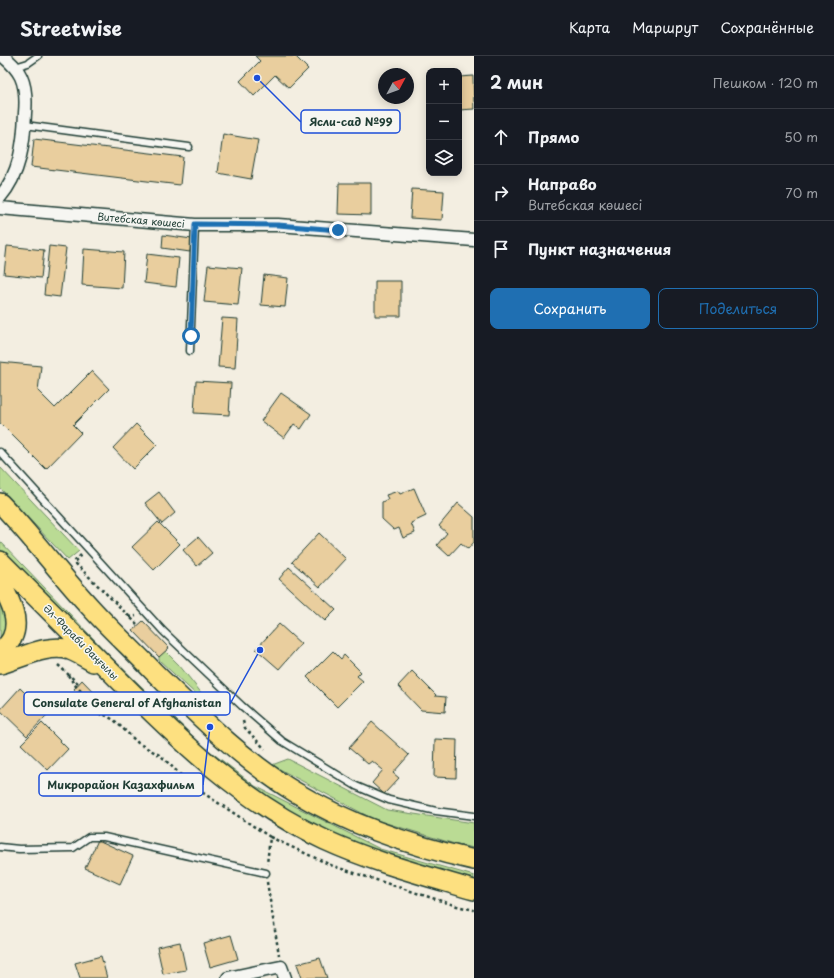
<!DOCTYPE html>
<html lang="ru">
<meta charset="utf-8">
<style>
:root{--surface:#171b24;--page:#242831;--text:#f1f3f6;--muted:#9ea1a6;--line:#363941;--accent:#1f6fb2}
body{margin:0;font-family:"Playpen Sans",sans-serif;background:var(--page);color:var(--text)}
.controls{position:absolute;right:12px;top:12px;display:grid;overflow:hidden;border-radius:8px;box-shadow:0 2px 10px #0003}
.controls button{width:36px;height:36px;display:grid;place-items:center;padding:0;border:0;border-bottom:1px solid var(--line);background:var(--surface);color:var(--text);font:20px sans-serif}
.compass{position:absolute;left:378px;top:12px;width:36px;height:36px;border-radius:50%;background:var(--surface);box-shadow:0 2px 10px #0003;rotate:49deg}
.stop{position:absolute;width:12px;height:12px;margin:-9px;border:3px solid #1f6fb2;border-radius:50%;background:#fff}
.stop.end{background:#1f6fb2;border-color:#fff;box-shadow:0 1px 4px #0008}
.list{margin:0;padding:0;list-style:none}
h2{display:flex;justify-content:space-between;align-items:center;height:52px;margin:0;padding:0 16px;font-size:17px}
h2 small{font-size:13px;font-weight:400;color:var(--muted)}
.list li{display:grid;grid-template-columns:26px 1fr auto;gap:12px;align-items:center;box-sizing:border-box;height:56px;padding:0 16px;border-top:1px solid var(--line)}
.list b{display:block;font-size:15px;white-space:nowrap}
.list p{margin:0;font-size:13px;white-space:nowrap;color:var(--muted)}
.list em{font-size:13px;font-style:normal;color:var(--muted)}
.actions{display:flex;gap:8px;padding:12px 16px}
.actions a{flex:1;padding:9px 0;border:1px solid var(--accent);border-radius:8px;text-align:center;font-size:14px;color:var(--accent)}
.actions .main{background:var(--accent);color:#fff}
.icon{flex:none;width:22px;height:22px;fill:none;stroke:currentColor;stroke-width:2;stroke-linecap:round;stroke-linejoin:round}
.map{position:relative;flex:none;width:474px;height:922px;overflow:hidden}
header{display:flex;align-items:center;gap:24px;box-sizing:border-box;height:56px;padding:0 20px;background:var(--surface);border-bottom:1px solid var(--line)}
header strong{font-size:19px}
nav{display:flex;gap:22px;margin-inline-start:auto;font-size:14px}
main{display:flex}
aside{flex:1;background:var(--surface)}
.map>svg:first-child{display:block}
.green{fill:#badb94;stroke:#6c8c64}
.building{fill:#e9ce9e;stroke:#1f3d34}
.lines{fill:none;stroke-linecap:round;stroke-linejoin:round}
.service-casing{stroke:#1f3d34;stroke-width:9}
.minor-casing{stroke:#1f3d34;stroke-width:15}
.primary-casing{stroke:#1f3d34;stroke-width:22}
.path{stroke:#1f3d34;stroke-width:2.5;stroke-dasharray:3 3;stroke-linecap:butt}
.service{stroke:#f6f6f2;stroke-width:6}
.minor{stroke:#f6f6f2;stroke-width:12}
.primary{stroke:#fde080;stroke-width:19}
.route{stroke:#1f6fb2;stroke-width:5}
.labels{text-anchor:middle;stroke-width:3;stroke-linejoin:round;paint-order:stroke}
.street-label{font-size:10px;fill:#1f3d34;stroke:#f6f6f2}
.leader{fill:none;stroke:#1d4ed8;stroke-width:1.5}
.callout-dot{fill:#1d4ed8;stroke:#f6f6f2;stroke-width:1.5}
.callout{fill:#f6f6f2;stroke:#1d4ed8;stroke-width:1.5}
.callout-label{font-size:11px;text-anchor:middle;font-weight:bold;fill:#1f3d34}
</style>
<header>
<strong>Streetwise</strong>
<nav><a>Карта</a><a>Маршрут</a><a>Сохранённые</a></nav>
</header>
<main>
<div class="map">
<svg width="474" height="922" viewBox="0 0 474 922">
<rect width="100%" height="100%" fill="#f3eee1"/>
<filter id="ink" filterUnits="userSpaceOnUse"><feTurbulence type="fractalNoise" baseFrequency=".025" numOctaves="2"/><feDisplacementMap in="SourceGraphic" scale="8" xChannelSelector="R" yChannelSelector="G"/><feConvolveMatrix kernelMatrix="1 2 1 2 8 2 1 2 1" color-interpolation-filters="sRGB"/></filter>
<g filter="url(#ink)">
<path class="green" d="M0,411L79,495L68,504L0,432Z
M0,485L110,600L202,689L255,730L380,793L474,820V828L377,800L252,736L106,604L0,495Z
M0,541C6,553 9,572 0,583Z
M165,595L179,609L207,644H202L159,604V601Z
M288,703L387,754L474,767V792L458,789L373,763L272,709Z"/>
<path class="building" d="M255,0H295L308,13L289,32L275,19L254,40L240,25L260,5Z
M473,20L474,53L459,54V21Z
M223,78L258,84L251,123L218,117Z
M34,83L183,101L180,129L31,111Z
M339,127H371V159L338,158Z
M412,133L444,135L442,164L410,162Z
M163,179L192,183L190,196L162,192Z
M7,190L44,194L41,222L4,218Z
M49,190L66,192L60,241L44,239Z
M84,193L124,196L122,232L82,229Z
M147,198L179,202L176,231L144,227Z
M208,209L242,212L238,249L204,246Z
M264,219L288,222L285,251L261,249Z
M375,225H401V260H375Z
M222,262L238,263L235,312L218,311Z
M0,306L41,310L38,335L55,352L92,315L109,333L73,369L81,377L46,413L0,367Z
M196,325L231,327L229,359L194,357Z
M281,337L311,358L301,373L294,368L284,382L261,365Z
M136,368L157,389L133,413L113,392Z
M414,432L426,460L411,467L415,477L403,482L399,472L394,474L382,463V446L388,443L386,439L398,435L400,438Z
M159,436L175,457L162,468L145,447Z
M458,447L474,461V486L468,493L461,487L449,500L437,489L447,477L439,470Z
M158,466L180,488L154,514L132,491Z
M319,477L346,503L320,531L292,506Z
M198,481L212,497L197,510L183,494Z
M289,511L336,554L325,565L279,523Z
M143,565L169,592L159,601L133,574Z
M279,568L301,588L279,613L256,593Z
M333,595L341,603L344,599L361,616L357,620L363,625L337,651L307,621Z
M412,615L436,639L435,640L446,641L445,656L421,654L398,630Z
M82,624L109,652L101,660L74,633Z
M20,632L47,659L27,680L0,654Z
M372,666L409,699L393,717L399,722L384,738L372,727L383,714L372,705L368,708L349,692Z
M42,667L68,693L48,714L21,688Z
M435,683L457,684L456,722L434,721Z
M98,784L133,800L120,828L85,812Z
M231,879L238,903L210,911L203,887Z
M180,886L186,914L163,918L157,891Z
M101,900L107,922H80L75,907Z
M320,902L327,922H302L297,908Z"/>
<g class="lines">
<g class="service-casing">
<path id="service" d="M15,11L28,7L38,0
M25,69L189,91
M190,295L195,169
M0,396L163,575L242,650L282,685L356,730L389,744L436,755L474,760
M0,791L19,793L73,792L89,781H104L266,817"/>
</g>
<g class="minor-casing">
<path id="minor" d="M0,141C20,118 24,87 25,57C26,46 26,32 21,21C17,12 10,6 3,0
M0,152L195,169H278L474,184
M228,922L281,911L285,922"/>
</g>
<g class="primary-casing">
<path id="primary" d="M0,447C33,481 60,519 92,553C112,575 134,595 154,616C198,659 242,704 295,736C350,769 412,790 474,804
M0,505C39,544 79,584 118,623C180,685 244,747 325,784C373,806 423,819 474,834
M0,526C9,543 21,563 12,582C9,588 4,593 0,597
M0,608C22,602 48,587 70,594C78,597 86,602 93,606"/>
</g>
<path class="path" d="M81,499L74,506L137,568
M129,561L136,560
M58,609L80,629
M68,619L74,628L103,658L114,664L138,687L161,700L191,729L270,781L267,808
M243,665L245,672L265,693
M270,781L333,810L457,850L474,854
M267,826L279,899"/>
<use href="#service" class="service"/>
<use href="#minor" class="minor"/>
<use href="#primary" class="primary"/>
</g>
</g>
<g class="lines" filter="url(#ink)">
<path class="route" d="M191,280L195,168L278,169L338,174"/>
</g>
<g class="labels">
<g class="street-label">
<text transform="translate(141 164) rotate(5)" y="4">Витебская көшесі</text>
<text transform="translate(81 586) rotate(45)" y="4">Әл-Фараби даңғылы</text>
</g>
</g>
<path class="leader" d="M257 22L301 66M260 594L230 648M210 671L203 729"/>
<g class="callout-dot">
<circle cx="257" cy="22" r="4"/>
<circle cx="260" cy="594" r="4"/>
<circle cx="210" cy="671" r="4"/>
</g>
<g class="callout">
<rect x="301" y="54" width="99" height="23" rx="4"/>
<rect x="24" y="636" width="206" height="23" rx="4"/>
<rect x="39" y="717" width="164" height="23" rx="4"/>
</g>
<g class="callout-label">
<text x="351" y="70">Ясли-сад №99</text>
<text x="127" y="651">Consulate General of Afghanistan</text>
<text x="121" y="733">Микрорайон Казахфильм</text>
</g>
</svg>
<div class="controls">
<button>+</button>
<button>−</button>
<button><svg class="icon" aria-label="layers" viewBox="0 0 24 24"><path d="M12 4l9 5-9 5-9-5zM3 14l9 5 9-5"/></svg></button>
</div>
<svg class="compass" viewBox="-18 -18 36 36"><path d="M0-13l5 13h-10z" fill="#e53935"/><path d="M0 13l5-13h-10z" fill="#9ea1a6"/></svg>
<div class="stop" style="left:191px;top:280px"></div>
<div class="stop end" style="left:338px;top:174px"></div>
</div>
<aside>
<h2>2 мин<small>Пешком · 120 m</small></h2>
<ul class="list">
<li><svg class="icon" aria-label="ahead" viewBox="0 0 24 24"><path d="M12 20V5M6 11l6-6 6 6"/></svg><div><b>Прямо</b></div><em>50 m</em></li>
<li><svg class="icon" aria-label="right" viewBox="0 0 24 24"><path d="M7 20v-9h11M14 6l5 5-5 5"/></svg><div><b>Направо</b><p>Витебская көшесі</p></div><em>70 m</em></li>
<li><svg class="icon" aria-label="arrive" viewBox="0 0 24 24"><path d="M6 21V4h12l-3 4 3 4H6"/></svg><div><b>Пункт назначения</b></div></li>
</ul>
<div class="actions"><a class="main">Сохранить</a><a>Поделиться</a></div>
</aside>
</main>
